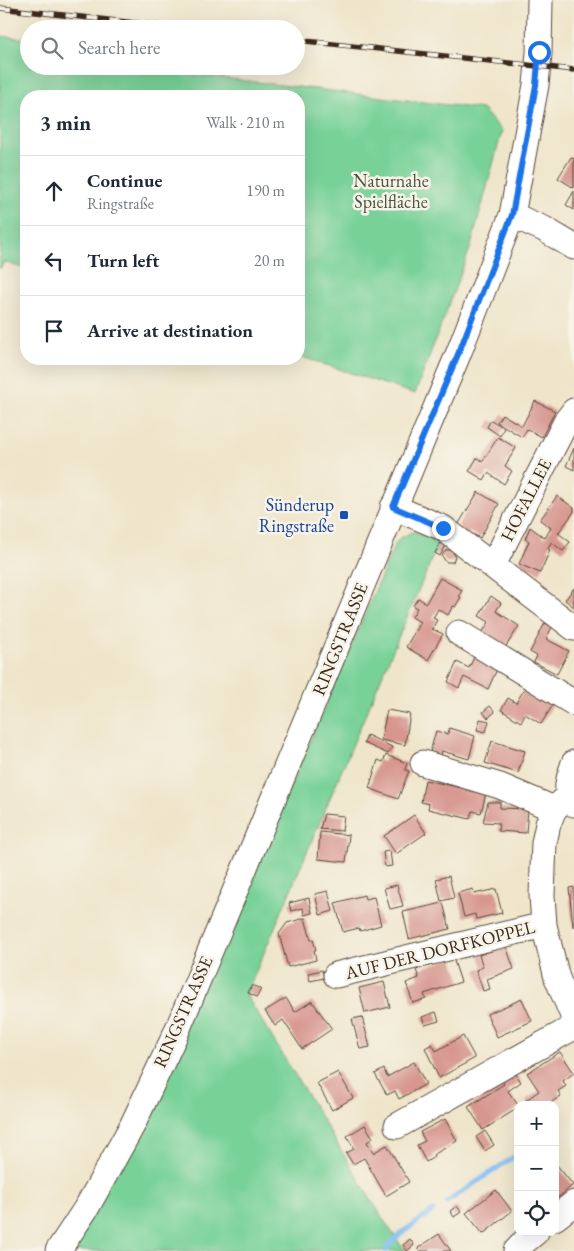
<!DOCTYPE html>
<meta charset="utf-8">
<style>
:root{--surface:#fff;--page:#f2f2f3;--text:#1f2937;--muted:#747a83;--line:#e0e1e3}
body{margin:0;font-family:"EB Garamond",serif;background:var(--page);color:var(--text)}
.controls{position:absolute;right:15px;bottom:15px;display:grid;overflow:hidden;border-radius:10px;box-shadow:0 5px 20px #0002}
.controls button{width:45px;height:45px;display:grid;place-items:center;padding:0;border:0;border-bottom:1px solid var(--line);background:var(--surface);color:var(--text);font:25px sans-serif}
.stop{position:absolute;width:15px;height:15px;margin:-11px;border:4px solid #1a73e8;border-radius:50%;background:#fff}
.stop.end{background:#1a73e8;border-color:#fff;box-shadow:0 1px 5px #0008}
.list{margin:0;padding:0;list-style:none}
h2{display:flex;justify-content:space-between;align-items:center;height:65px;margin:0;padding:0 20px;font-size:21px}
h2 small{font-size:16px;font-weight:400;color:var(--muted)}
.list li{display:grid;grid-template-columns:32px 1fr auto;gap:15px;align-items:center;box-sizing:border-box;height:70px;padding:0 20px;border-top:1px solid var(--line)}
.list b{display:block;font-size:19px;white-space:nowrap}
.list p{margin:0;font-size:16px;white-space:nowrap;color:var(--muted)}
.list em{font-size:16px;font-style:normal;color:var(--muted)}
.icon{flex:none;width:28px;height:28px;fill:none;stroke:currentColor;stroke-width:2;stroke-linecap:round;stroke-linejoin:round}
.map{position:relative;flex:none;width:574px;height:1251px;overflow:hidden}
.search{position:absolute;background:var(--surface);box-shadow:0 5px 20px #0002;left:20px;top:20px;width:285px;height:55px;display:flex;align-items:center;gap:12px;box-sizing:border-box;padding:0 18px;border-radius:28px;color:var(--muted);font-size:19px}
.panel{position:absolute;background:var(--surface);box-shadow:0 5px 20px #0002;left:20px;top:90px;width:285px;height:275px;border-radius:20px}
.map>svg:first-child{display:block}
.green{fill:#78d298;stroke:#5a7e5b}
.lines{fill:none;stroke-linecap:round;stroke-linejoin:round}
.stream{stroke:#82bdf4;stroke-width:5}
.building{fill:#d7978f}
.minor-casing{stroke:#564638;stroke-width:27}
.minor{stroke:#fff;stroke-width:25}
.rail-casing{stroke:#3b2a1e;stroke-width:5.5}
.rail{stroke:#f7f3e8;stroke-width:4;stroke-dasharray:11;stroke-linecap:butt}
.route{stroke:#1a73e8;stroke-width:6}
.transit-dot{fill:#1a4fb4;stroke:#f7f3e8;stroke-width:2}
.labels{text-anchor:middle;stroke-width:5;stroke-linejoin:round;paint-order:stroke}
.park-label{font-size:18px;fill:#4a543c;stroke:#f7f3e8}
.street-label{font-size:18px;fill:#3b2a1e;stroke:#f7f3e8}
.transit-label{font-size:18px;fill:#164399;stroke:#f7f3e8;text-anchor:end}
</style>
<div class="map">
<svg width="574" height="1251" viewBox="0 0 574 1251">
<rect width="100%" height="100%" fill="#f7f3e8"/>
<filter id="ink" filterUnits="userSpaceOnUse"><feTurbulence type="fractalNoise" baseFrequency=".02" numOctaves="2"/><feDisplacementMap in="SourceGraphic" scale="10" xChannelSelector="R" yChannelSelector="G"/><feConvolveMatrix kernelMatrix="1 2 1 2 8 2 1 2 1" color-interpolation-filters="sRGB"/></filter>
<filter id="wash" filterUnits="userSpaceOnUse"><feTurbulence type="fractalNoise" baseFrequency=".0096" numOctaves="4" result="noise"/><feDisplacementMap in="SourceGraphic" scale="20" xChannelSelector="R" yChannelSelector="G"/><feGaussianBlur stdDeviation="1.12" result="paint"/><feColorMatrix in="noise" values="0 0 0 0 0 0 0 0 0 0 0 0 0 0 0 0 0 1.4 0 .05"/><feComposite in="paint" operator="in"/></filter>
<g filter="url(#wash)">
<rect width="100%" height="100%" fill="#efe5ca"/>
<path class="green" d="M0,36L29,39V66H123L482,109L502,131L471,246L415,394L299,356V96H26V269L4,262L0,269Z
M412,532L419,533L439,542L246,995L385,1222L405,1251H65L229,929L395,544L400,538Z"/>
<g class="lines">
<path class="stream" d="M447,1202L518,1154
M386,1251C391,1237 421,1220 433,1211"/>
</g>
<g id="blocks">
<path class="building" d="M571,157L574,159V188L558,178Z
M574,191V210L566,205Z
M535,401L555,411L542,437L527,429L522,437L497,422L502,414L522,426Z
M491,420L504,428L500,436L487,427Z
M498,437L516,448L505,466L512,471L504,484L488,473L484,480L469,471L477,458L483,461Z
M574,448V470L566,466Z
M478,492L499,504L480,538L469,532L466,538L458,525Z
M557,496L574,508V512L558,533L570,542L563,551L551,542L548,549L550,550L540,573L519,564L529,541L525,539L530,527L545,538L551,528L540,520Z
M443,539L448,542L440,556L435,553Z
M446,550H452L455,556L453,562H446L442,556Z
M440,578L462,590L459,596L461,597L455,607L453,606L448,615L438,609L433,618L437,620L432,629L443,634L428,660L406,647L420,622L412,617L417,608L413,606L418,598L426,603Z
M574,588V607L565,600Z
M491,596L501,603L496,611L519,626L505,648L482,633L489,622L479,616Z
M545,623L552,627L546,639L569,651L557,674L534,662L537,656L530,652Z
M475,655L498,667L488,689L464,677L459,688L448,682L457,662L469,668Z
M526,686L554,703L541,724L525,714L521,722L501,710L508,698L516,703Z
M490,706L495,712L488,718L483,712Z
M387,710L410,714L405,745L381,740Z
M480,719L489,721L486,732L477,730Z
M449,728L475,736L469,759L442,751L441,755L430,752L436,731L448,734Z
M367,735L392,747L388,754L364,743Z
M492,741L525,751L518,773L485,763Z
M386,755L407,763L405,770L409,771L398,799L369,788L378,760L383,762Z
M425,780L486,793L481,813L472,811L470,819L428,809L429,804L421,802Z
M488,802H500V808L528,809L526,833L498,831L499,823L483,822Z
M324,814L344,816L342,831L320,829Z
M414,815L426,833L396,854L384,836Z
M320,832L349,835L346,862L318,859Z
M390,851L392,866L385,867L383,852Z
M449,876L454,898L441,901L436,879Z
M397,885L403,906L390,909L384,888Z
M574,887V927H573L569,888Z
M473,889L474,894L496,889L502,913L476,919L475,914L464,917L458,893Z
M328,891L333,911L320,915L315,894Z
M364,895L365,899L374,897L381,925L360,931L359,928L343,932L335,903Z
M309,898L312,913L304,915L303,908L291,911L289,903Z
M443,903L450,929L409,939L403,912Z
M305,918L311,940L313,939L316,950H314L316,960L288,967L279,934L287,923Z
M506,946L514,969L487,979L490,989L483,991L476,970L483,967L479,955Z
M453,958L461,982L424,994L426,999L413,1003L406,983L419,978L416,970Z
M322,970L324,978L310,981L308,973Z
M384,982L390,1007L365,1013L359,988Z
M252,985L261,989L257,997L248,993Z
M286,998L295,1012L312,1001L332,1029L302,1049L283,1020L275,1026L265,1011Z
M522,999L532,1021L497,1037L487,1014Z
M436,1012L439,1021L425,1025L422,1017Z
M362,1017L370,1047L360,1049L352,1019Z
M463,1036L475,1058L439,1078L425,1048L432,1044L436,1051Z
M560,1052L574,1073L563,1081L566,1086L558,1091L561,1096L547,1105H529L526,1100L539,1091L527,1073Z
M414,1062L426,1084L399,1099L395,1091L387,1095L375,1074L384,1069L387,1077Z
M514,1071L521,1082L508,1091L518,1105V1108L483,1130L468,1107L504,1084L501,1079Z
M338,1072L353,1098L332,1110L317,1083Z
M445,1119L457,1141L433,1155L434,1157L426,1162L417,1145L425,1141L420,1132Z
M365,1125L373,1138L367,1142L373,1153L387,1145L409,1182L386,1196L364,1158L353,1164L346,1153L354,1149L347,1136Z
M485,1131L494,1145L485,1151L476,1137Z
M556,1164L573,1185L555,1200V1165Z
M496,1190L512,1211L483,1234L466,1213Z
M457,1206L461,1212L454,1217L450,1211Z
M439,1234L451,1251H420L418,1248Z
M410,1239L414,1245L407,1251L403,1245Z"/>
</g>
</g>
<g filter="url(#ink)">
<use href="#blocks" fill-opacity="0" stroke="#564638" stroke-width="1"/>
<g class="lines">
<g class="minor-casing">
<path id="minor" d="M512,215L544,229L574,247
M393,507L443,528L574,628
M493,565L567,420L574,411
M459,633L574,703
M423,763L500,786L554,809
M574,763C569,777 563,792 574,804
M568,797L554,809L548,824L544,843L542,895L544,925L557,978L574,1018
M336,975L544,925
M397,1126L574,1027
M555,1218L574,1203
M58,1251L87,1207L132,1126L176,1033L459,352L512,215L536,85L539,53L540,0
M516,1251L525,1241L536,1232"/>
</g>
<use href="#minor" class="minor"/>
<g class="rail-casing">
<path id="rail" d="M0,8L189,29
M296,40L574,70"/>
</g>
<use href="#rail" class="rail"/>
</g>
</g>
<g class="lines" filter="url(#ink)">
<path class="route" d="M443,528L393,507L459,352L512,215L536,85L539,52"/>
</g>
<rect class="transit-dot" x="339" y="510" width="10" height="10" rx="2.5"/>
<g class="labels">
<g class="park-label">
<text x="391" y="187">Naturnahe<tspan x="391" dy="21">Spielfläche</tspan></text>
</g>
<g class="street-label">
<text transform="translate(526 500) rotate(-63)" y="6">HOFALLEE</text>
<text transform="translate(340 639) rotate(-68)" y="6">RINGSTRASSE</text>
<text transform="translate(440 950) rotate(-14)" y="6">AUF DER DORFKOPPEL</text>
<text transform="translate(183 1012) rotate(-66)" y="6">RINGSTRASSE</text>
</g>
<g class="transit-label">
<text x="334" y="511">Sünderup<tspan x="334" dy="21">Ringstraße</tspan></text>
</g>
</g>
</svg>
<div class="controls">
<button>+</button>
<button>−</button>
<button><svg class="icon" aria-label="locate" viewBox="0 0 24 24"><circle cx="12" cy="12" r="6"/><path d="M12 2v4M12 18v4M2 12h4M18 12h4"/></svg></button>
</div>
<div class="stop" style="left:539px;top:52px"></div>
<div class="stop end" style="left:443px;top:528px"></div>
<div class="search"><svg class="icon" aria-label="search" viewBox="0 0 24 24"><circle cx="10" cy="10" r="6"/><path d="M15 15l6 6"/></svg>Search here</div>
<section class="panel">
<h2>3 min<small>Walk · 210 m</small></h2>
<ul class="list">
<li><svg class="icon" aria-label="ahead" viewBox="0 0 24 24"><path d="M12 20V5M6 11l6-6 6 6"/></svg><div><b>Continue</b><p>Ringstraße</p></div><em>190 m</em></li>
<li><svg class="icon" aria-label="left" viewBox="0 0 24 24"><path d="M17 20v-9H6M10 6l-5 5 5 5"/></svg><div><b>Turn left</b></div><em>20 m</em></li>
<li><svg class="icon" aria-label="arrive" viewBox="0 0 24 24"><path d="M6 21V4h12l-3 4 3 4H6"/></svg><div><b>Arrive at destination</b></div></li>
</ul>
</section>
</div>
